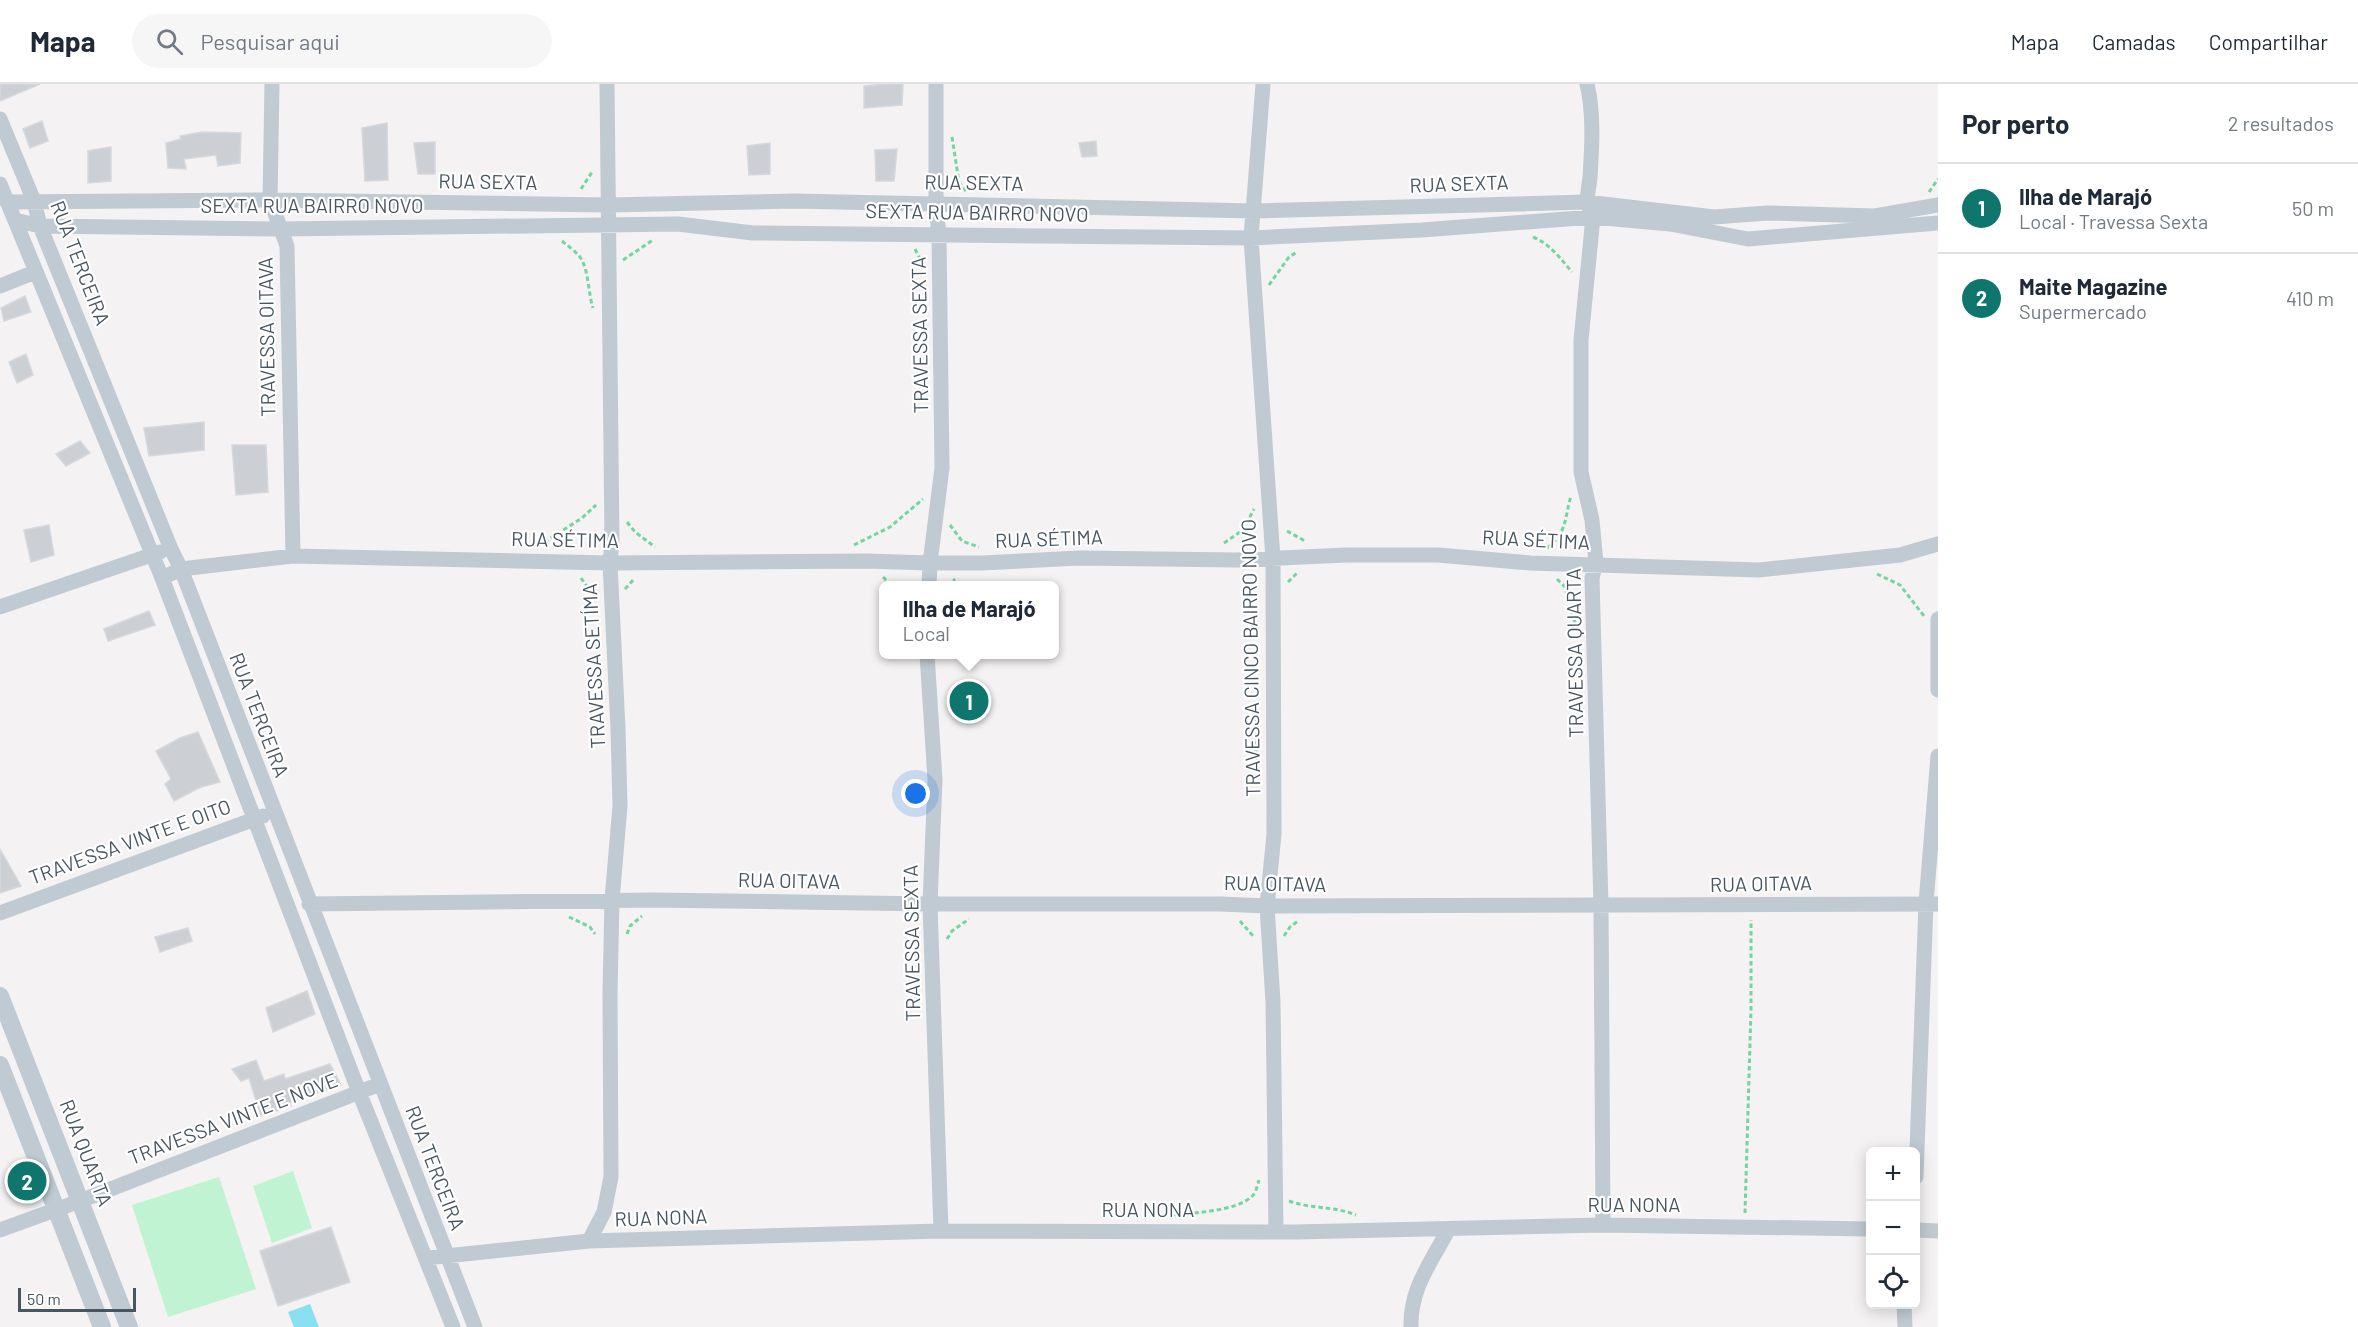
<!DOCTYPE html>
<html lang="pt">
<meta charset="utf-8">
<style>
:root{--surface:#fff;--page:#f6f6f7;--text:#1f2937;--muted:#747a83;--line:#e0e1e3;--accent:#0f766e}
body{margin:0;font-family:Barlow,sans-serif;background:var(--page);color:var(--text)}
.controls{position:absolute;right:18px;bottom:18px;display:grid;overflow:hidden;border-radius:9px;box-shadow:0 3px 15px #0003}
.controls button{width:54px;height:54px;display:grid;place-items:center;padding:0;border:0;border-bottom:2px solid var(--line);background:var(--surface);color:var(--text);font:30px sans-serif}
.scale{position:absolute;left:18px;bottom:15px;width:118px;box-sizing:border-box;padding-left:6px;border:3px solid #485661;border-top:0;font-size:16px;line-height:21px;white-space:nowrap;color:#485661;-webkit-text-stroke:4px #fff;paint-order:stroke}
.you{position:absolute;left:916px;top:710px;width:21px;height:21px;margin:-15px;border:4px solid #fff;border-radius:50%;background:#1a73e8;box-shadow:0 0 0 9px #1a73e833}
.badge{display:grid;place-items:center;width:39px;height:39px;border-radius:50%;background:var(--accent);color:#fff;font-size:20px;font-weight:700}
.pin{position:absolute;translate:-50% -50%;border:3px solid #fff;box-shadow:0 2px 6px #0006}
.popup{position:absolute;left:879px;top:497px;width:180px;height:78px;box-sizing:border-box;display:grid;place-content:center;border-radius:9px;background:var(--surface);filter:drop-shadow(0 2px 4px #0005);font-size:20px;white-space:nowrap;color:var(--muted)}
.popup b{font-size:22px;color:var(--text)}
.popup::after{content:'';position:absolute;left:50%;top:100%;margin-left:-12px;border:12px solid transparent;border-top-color:var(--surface)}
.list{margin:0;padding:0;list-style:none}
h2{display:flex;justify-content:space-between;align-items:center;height:78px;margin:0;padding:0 24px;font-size:26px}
h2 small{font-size:20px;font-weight:400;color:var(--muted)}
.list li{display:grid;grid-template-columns:39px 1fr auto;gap:18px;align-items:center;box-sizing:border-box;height:90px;padding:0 24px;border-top:2px solid var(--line)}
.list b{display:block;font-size:22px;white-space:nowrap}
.list p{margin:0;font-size:20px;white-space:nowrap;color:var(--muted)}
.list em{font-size:20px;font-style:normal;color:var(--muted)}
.icon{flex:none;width:33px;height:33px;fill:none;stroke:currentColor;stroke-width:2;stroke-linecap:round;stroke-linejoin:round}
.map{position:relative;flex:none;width:1938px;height:1243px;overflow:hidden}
header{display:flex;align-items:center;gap:36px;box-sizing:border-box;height:84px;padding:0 30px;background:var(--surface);border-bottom:2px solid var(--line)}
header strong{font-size:28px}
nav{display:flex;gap:33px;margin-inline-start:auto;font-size:21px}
.search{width:420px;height:54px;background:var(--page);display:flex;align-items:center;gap:15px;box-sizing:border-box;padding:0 21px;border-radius:33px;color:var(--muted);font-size:22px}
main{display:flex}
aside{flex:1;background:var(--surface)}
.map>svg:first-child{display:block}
.green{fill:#bff3d1}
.water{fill:#89e0f3}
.building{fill:#cccfd4;stroke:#d5d8dd;stroke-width:1.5}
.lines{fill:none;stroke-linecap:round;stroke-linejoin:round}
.path{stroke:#74d4a2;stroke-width:3;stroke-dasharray:4.5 3;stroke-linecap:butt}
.minor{stroke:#bfcad2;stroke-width:15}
.tertiary{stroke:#bfcad2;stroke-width:18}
.labels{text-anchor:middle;stroke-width:4.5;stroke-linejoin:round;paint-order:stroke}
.street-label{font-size:20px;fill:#485661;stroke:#fff}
</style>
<header>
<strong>Mapa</strong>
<div class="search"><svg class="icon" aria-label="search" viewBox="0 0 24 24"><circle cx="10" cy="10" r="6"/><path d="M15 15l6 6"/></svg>Pesquisar aqui</div>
<nav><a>Mapa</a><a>Camadas</a><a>Compartilhar</a></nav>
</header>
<main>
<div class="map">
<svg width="1938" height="1243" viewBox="0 0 1938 1243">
<rect width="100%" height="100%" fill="#f4f2f2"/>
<path class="green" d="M293,1087L312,1144L272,1159L253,1102Z
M219,1093L256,1205L168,1233L132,1121Z"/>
<path class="water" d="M310,1220L319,1243H294L288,1228Z"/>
<path class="building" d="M0,0H40L0,17Z
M886,0H903L902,21L864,24V2Z
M42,37L48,57L30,64L23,45Z
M387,39L388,96L365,97L362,44Z
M202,48L241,49L240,79L218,82L216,71L184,75L186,85L168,84L166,59L181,55L180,52Z
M1096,57L1097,72L1082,73L1079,59Z
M435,58V90H418L414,59Z
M770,59V90L749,91L747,62Z
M111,63V97L88,99V67Z
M897,65L894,97H876L875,66Z
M25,212L31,228L4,237L1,224Z
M26,270L33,291L17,299L9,278Z
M204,338V366L149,372L144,344Z
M80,357L90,369L66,382L56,370Z
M232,361H266L268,408L236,411Z
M49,441L54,471L31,478L24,446Z
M149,527L155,541L108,557L104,545Z
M198,648L220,698L201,703L174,717L165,700L171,695L156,667L180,654Z
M0,765L21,802L0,809Z
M188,844L192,857L160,868L155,853Z
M307,907L315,930L273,948L266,924Z
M256,976L264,997L284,990L285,995L330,980L341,1001L290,1018L291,1022L261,1032L249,994L241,997L232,985Z
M331,1143L350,1198L278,1222L260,1167Z"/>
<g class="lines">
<path class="path" d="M952,53L959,98L966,107
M581,105L592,88
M1929,108L1938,95
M1533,153C1550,160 1560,174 1572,188
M562,157C568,162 575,167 580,173C589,186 588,209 593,224
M915,165L923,181
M623,176L653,156
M1269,201L1289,173L1297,168
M627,438L635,448L655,463
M950,441L962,457L979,463
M1287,447L1305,457
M1224,459L1243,446L1254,425
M854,461L890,443L923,415
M538,462L582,434L596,421
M1547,464C1568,447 1564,435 1571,412
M1877,490L1900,501L1924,532
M883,493L892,502
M581,494L596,515
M1557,495L1565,503L1577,546
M1288,498L1298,488
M948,502L955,495
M625,505L635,494
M1257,684L1255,654L1257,628
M569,833L590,843L595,850
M1240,837L1253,852
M627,850L630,842L642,832
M1284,852L1290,843L1298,837
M947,855L952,847L969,835
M1289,1117C1311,1125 1334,1122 1356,1131
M1745,1129L1751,925V836
M1172,1131C1193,1129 1236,1127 1251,1113C1256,1110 1257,1102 1259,1096"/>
<path class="minor" d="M272,0L270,116L287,162L293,472
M1263,0L1251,154L1273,475L1274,750L1267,822L1273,918L1276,1148
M1587,0C1594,29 1592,63 1590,93C1588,113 1584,114 1593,133L1581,256V388L1592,436L1596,479L1592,494L1601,822L1603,1141
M0,35L34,117L40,142L171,465L181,485L475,1243
M0,100L162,494L359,1008L453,1243
M7,118L270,116L608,121L793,117L1255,127L1586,118L1714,133L1767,129L1875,132L1938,121
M15,136L40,142L280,145L678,140L753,149L1251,154L1422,146L1593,133L1670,140L1748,155L1938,139
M0,202L35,188
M162,494L181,485L293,472L610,479L867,477L930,479H982L1079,474L1236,476L1346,471H1438L1530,479L1759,486L1900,471L1938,460
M929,502L930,479L942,384L939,152L936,119V0
M0,523L160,468
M1938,535V606
M927,570L935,696L930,820L941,1147
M309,820L652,816L930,820H1220L1267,822L1938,820
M0,829L263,732
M1916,1093L1926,819L1938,672
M0,1146L80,1117L380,1000
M1916,1146L1938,1147
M589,1157L604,1128L611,1093L610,908L612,816L620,722L618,645L610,479L612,457L607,0
M426,1174L589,1157L941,1147L1296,1148L1603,1141L1870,1145
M1904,1220L1905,1243
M1411,1243C1410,1204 1431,1179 1448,1146"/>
<path class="tertiary" d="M0,912L129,1243
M0,981L102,1243"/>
</g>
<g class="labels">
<g class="street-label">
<text transform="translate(488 98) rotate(1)" y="7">RUA SEXTA</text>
<text transform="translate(974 99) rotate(1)" y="7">RUA SEXTA</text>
<text transform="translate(1459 100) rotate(-2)" y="7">RUA SEXTA</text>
<text x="312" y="129">SEXTA RUA BAIRRO NOVO</text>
<text transform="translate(977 129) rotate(1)" y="7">SEXTA RUA BAIRRO NOVO</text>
<text transform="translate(80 179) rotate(69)" y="7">RUA TERCEIRA</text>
<text transform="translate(920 251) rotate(-91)" y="7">TRAVESSA SEXTA</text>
<text transform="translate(267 253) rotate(-91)" y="7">TRAVESSA OITAVA</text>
<text transform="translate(1049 455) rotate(-2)" y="7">RUA SÉTIMA</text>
<text transform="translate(565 456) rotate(1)" y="7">RUA SÉTIMA</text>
<text transform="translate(1536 456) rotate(3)" y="7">RUA SÉTIMA</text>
<text transform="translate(1575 569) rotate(-91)" y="7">TRAVESSA QUARTA</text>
<text transform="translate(1251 574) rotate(-91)" y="7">TRAVESSA CINCO BAIRRO NOVO</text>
<text transform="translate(594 582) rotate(-93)" y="7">TRAVESSA SETÍMA</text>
<text transform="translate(259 631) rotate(69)" y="7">RUA TERCEIRA</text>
<text transform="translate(130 758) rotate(-20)" y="7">TRAVESSA VINTE E OITO</text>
<text transform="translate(789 797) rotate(1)" y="7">RUA OITAVA</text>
<text transform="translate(1275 800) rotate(1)" y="7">RUA OITAVA</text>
<text transform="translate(1761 800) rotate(-1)" y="7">RUA OITAVA</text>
<text transform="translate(912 859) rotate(-91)" y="7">TRAVESSA SEXTA</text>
<text transform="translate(233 1035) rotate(-21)" y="7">TRAVESSA VINTE E NOVE</text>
<text transform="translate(86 1069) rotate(69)" y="7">RUA QUARTA</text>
<text transform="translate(435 1084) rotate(69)" y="7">RUA TERCEIRA</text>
<text x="1634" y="1128">RUA NONA</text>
<text x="1148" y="1133">RUA NONA</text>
<text transform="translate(661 1134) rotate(-2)" y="7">RUA NONA</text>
</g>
</g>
</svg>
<div class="controls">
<button>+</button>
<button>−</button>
<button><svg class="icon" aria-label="locate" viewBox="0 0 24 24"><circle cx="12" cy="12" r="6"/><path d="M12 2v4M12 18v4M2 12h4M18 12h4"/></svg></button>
</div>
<div class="scale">50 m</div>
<div class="you"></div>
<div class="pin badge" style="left:969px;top:617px">1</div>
<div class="popup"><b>Ilha de Marajó</b>Local</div>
<div class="pin badge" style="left:27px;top:1097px">2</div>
</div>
<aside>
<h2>Por perto<small>2 resultados</small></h2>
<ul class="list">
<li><span class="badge">1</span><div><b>Ilha de Marajó</b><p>Local · Travessa Sexta</p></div><em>50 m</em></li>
<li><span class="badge">2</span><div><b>Maite Magazine</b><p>Supermercado</p></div><em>410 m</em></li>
</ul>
</aside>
</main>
